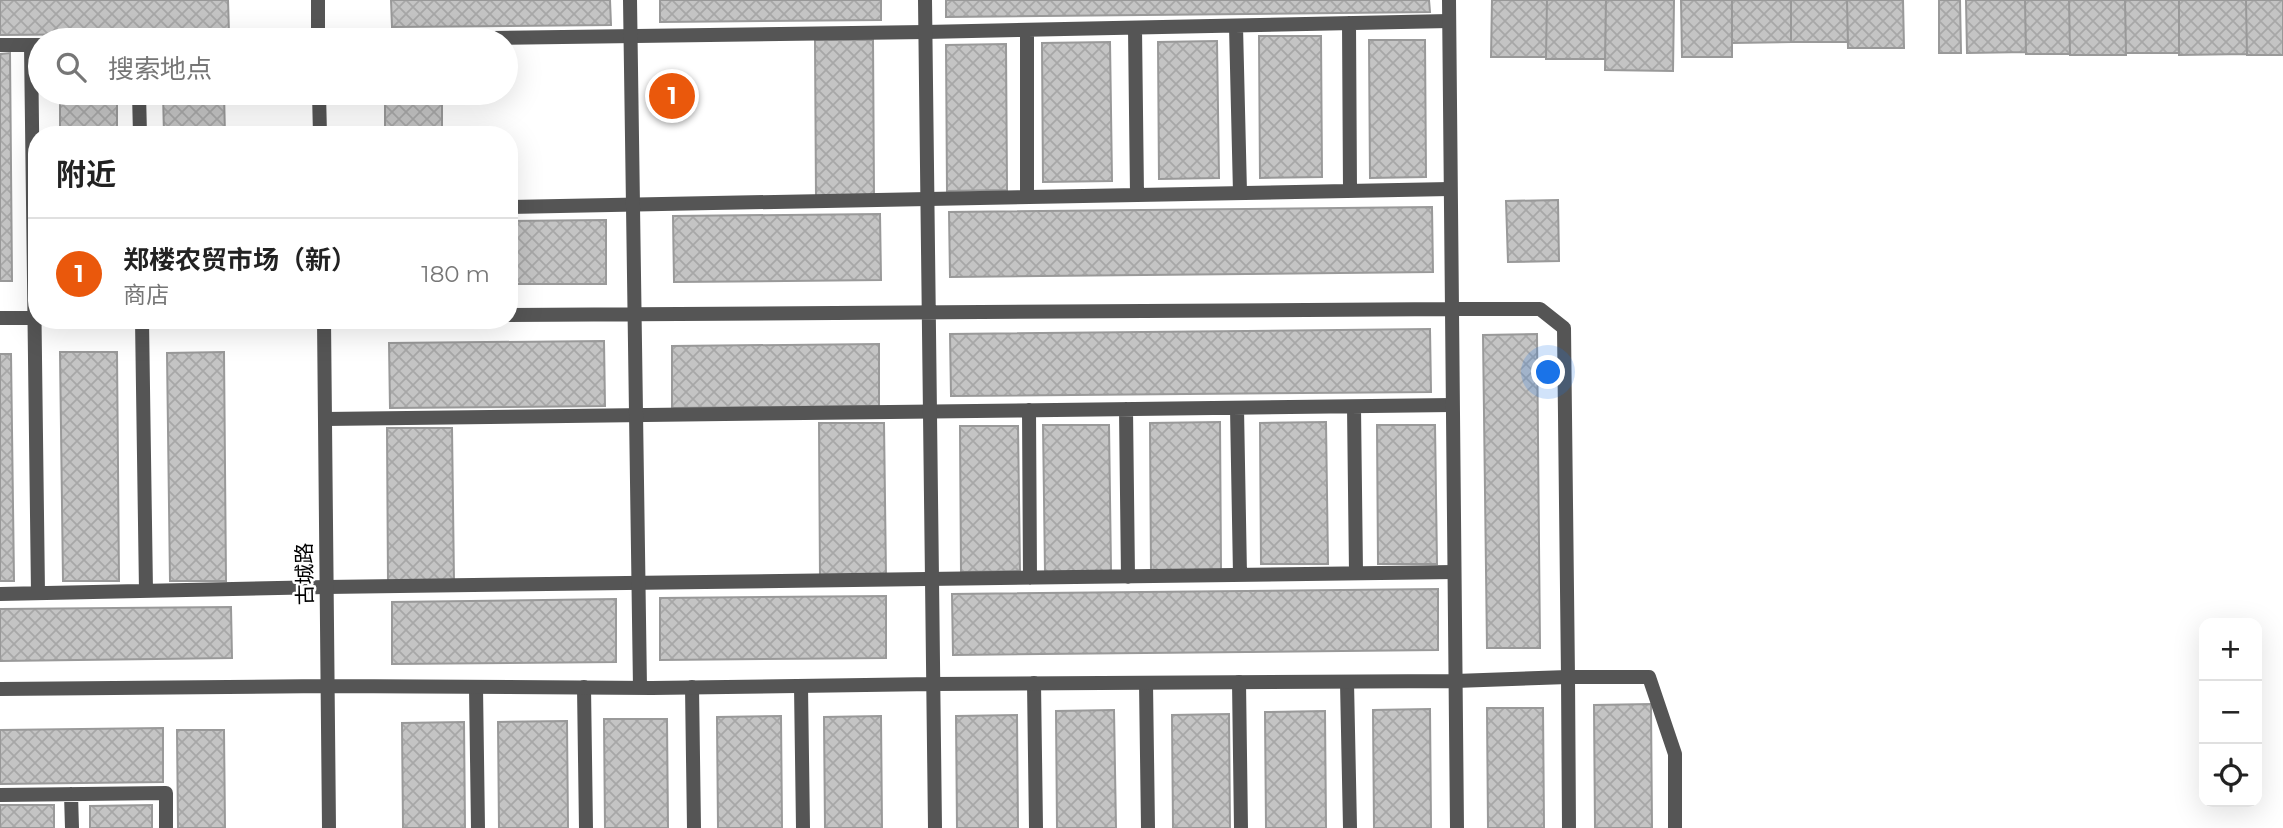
<!DOCTYPE html>
<html lang="zh">
<meta charset="utf-8">
<style>
:root{--surface:#fff;--page:#f2f2f2;--text:#222;--muted:#767676;--line:#e0e0e0;--accent:#ea580c}
body{margin:0;font-family:Montserrat,"Noto Sans SC",sans-serif;background:var(--page);color:var(--text)}
.controls{position:absolute;right:21px;bottom:21px;display:grid;overflow:hidden;border-radius:14px;box-shadow:0 7px 28px #0002}
.controls button{width:63px;height:63px;display:grid;place-items:center;padding:0;border:0;border-bottom:2px solid var(--line);background:var(--surface);color:var(--text);font:35px sans-serif}
.you{position:absolute;left:1549px;top:373px;width:24px;height:24px;margin:-18px;border:5px solid #fff;border-radius:50%;background:#1a73e8;box-shadow:0 0 0 10px #1a73e833}
.badge{display:grid;place-items:center;width:46px;height:46px;border-radius:50%;background:var(--accent);color:#fff;font-size:23px;font-weight:700}
.pin{position:absolute;translate:-50% -50%;border:4px solid #fff;box-shadow:0 2px 7px #0006}
.list{margin:0;padding:0;list-style:none}
h2{display:flex;justify-content:space-between;align-items:center;height:91px;margin:0;padding:0 28px;font-size:30px}
h2 small{font-size:23px;font-weight:400;color:var(--muted)}
.list li{display:grid;grid-template-columns:46px 1fr auto;gap:21px;align-items:center;box-sizing:border-box;height:112px;padding:0 28px;border-top:2px solid var(--line)}
.list b{display:block;font-size:26px;white-space:nowrap}
.list p{margin:0;font-size:23px;white-space:nowrap;color:var(--muted)}
.list em{font-size:23px;font-style:normal;color:var(--muted)}
.icon{flex:none;width:38px;height:38px;fill:none;stroke:currentColor;stroke-width:2;stroke-linecap:round;stroke-linejoin:round}
.map{position:relative;flex:none;width:2283px;height:828px;overflow:hidden}
.search{position:absolute;background:var(--surface);box-shadow:0 7px 28px #0002;left:28px;top:28px;width:490px;height:77px;display:flex;align-items:center;gap:18px;box-sizing:border-box;padding:0 24px;border-radius:38px;color:var(--muted);font-size:26px}
.panel{position:absolute;background:var(--surface);box-shadow:0 7px 28px #0002;left:28px;top:126px;width:490px;height:203px;border-radius:28px}
.map>svg:first-child{display:block}
.building{fill:url(#building-cross-hatch);stroke:#999;stroke-width:2}
.lines{fill:none;stroke-linecap:round;stroke-linejoin:round}
.lane{stroke:#555;stroke-width:14}
.street{stroke:#555;stroke-width:14}
.labels{text-anchor:middle;stroke-width:5;stroke-linejoin:round;paint-order:stroke}
.street-label{font-size:21px;fill:#000;stroke:#fff}
</style>
<div class="map">
<svg width="2283" height="828" viewBox="0 0 2283 828">
<defs>
<pattern id="building-cross-hatch" width="8" height="8" patternUnits="userSpaceOnUse" patternTransform="scale(1.75)"><rect width="8" height="8" fill="#c4c4c4"/><path d="M0 0l8 8M0 8l8-8" fill="none" stroke="#a7a7a7"/></pattern>
</defs>
<rect width="100%" height="100%" fill="#fff"/>
<path class="building" d="M0,0H228L229,33L0,35Z
M391,0H610L611,25L392,27Z
M660,0H881V20L660,22Z
M946,0H1429L1430,12L946,17Z
M1492,0H1547L1546,57H1491Z
M1547,0H1606L1605,59H1546Z
M1606,0H1674L1673,71L1605,70Z
M1681,0H1732V57H1682Z
M1732,0H1791V42L1732,43Z
M1791,0H1847L1848,42H1791Z
M1847,0H1903L1904,48H1848Z
M1939,0H1960L1961,53H1939Z
M1966,0H2025L2026,52L1967,53Z
M2025,0H2069L2070,54H2026Z
M2069,0H2125L2126,55H2070Z
M2125,0H2179V53H2126Z
M2179,0H2246L2247,54L2179,55Z
M2246,0H2283V55H2247Z
M1259,36H1321L1322,177L1260,178Z
M815,40H873L874,197H816Z
M1369,40H1425L1426,177L1370,178Z
M1217,41L1219,178L1159,179L1158,42Z
M1110,42L1112,181L1043,182L1042,43Z
M1006,44L1007,190L947,191L946,45Z
M10,53L12,281H0V54Z
M60,93H117V135H60Z
M163,93H224L225,135H164Z
M385,93H442V135H385Z
M1558,200L1559,261L1508,262L1506,201Z
M1432,207L1433,272L950,277L949,212Z
M880,214L881,280L674,282L673,216Z
M606,220V284H509V221Z
M1430,329L1431,392L951,396L950,334Z
M1537,334L1540,648H1487L1483,335Z
M604,341L605,406L390,408L389,343Z
M879,344V406L672,408V346Z
M60,352H117L119,581H63Z
M224,352L226,581H170L167,353Z
M0,354H11L14,581H0Z
M1220,422L1221,572L1151,573L1150,423Z
M1326,422L1328,564H1261L1260,423Z
M819,423H884L886,577L820,578Z
M1043,425H1109L1111,571L1045,572Z
M1377,425H1435L1437,564H1378Z
M960,426H1018L1020,571L961,572Z
M387,428H452L454,582L388,583Z
M1438,589V650L953,655L952,594Z
M886,596V658L660,660V598Z
M616,599V662L392,664V602Z
M231,607L232,658L0,661V609Z
M1651,704L1652,828H1595L1594,705Z
M1487,708H1543L1544,828H1488Z
M1430,709L1431,828H1374L1373,710Z
M1114,710L1116,828H1057L1056,711Z
M1325,711L1326,828H1266L1265,712Z
M1229,714L1230,828H1173L1172,715Z
M1017,715L1018,828H957L956,716Z
M781,716L782,828H718L717,717Z
M881,716L882,828H825L824,717Z
M604,719H667L668,828H605Z
M567,721L568,828H499L498,722Z
M464,722L465,828H403L402,723Z
M163,728V782L0,784V730Z
M177,730H224L225,828H178Z
M0,805H54V828H0Z
M152,805V828H90V806Z"/>
<g class="lines">
<path class="lane" d="M1349,23L1350,191
M1236,26L1240,193
M1135,28L1137,195
M1027,30V197
M357,40L925,32L1449,21
M0,45H39
M31,45L38,593
M139,93L140,135
M509,207L1450,189
M1451,309H1540L1564,328L1568,677L1455,681
M142,320L146,591
M1354,407L1356,573
M1237,408L1240,575
M1126,409L1128,577
M1029,410L1030,578
M325,419L1452,405
M0,594L326,587L1454,572
M1239,682L1241,828
M1347,682L1350,828
M1034,683L1036,828
M1146,683L1148,828
M801,686L803,828
M476,687L478,828
M584,687L586,828
M692,687L694,828
M71,794L72,828
M0,795L166,793V828
M1569,828L1568,677H1649L1675,754V828"/>
<path class="street" d="M318,0V40
M630,0L640,688
M925,0L935,828
M1449,0L1457,828
M319,93L320,135
M509,315L1451,309
M0,318H37
M324,320L329,828
M0,689L328,686L652,688L934,684L1455,681"/>
</g>
<g class="labels">
<g class="street-label">
<text transform="translate(305 574) rotate(-91)" y="7">古城路</text>
</g>
</g>
</svg>
<div class="controls">
<button>+</button>
<button>−</button>
<button><svg class="icon" aria-label="locate" viewBox="0 0 24 24"><circle cx="12" cy="12" r="6"/><path d="M12 2v4M12 18v4M2 12h4M18 12h4"/></svg></button>
</div>
<div class="you"></div>
<div class="pin badge" style="left:672px;top:96px">1</div>
<div class="search"><svg class="icon" aria-label="search" viewBox="0 0 24 24"><circle cx="10" cy="10" r="6"/><path d="M15 15l6 6"/></svg>搜索地点</div>
<section class="panel">
<h2>附近<small></small></h2>
<ul class="list">
<li><span class="badge">1</span><div><b>郑楼农贸市场（新）</b><p>商店</p></div><em>180 m</em></li>
</ul>
</section>
</div>
